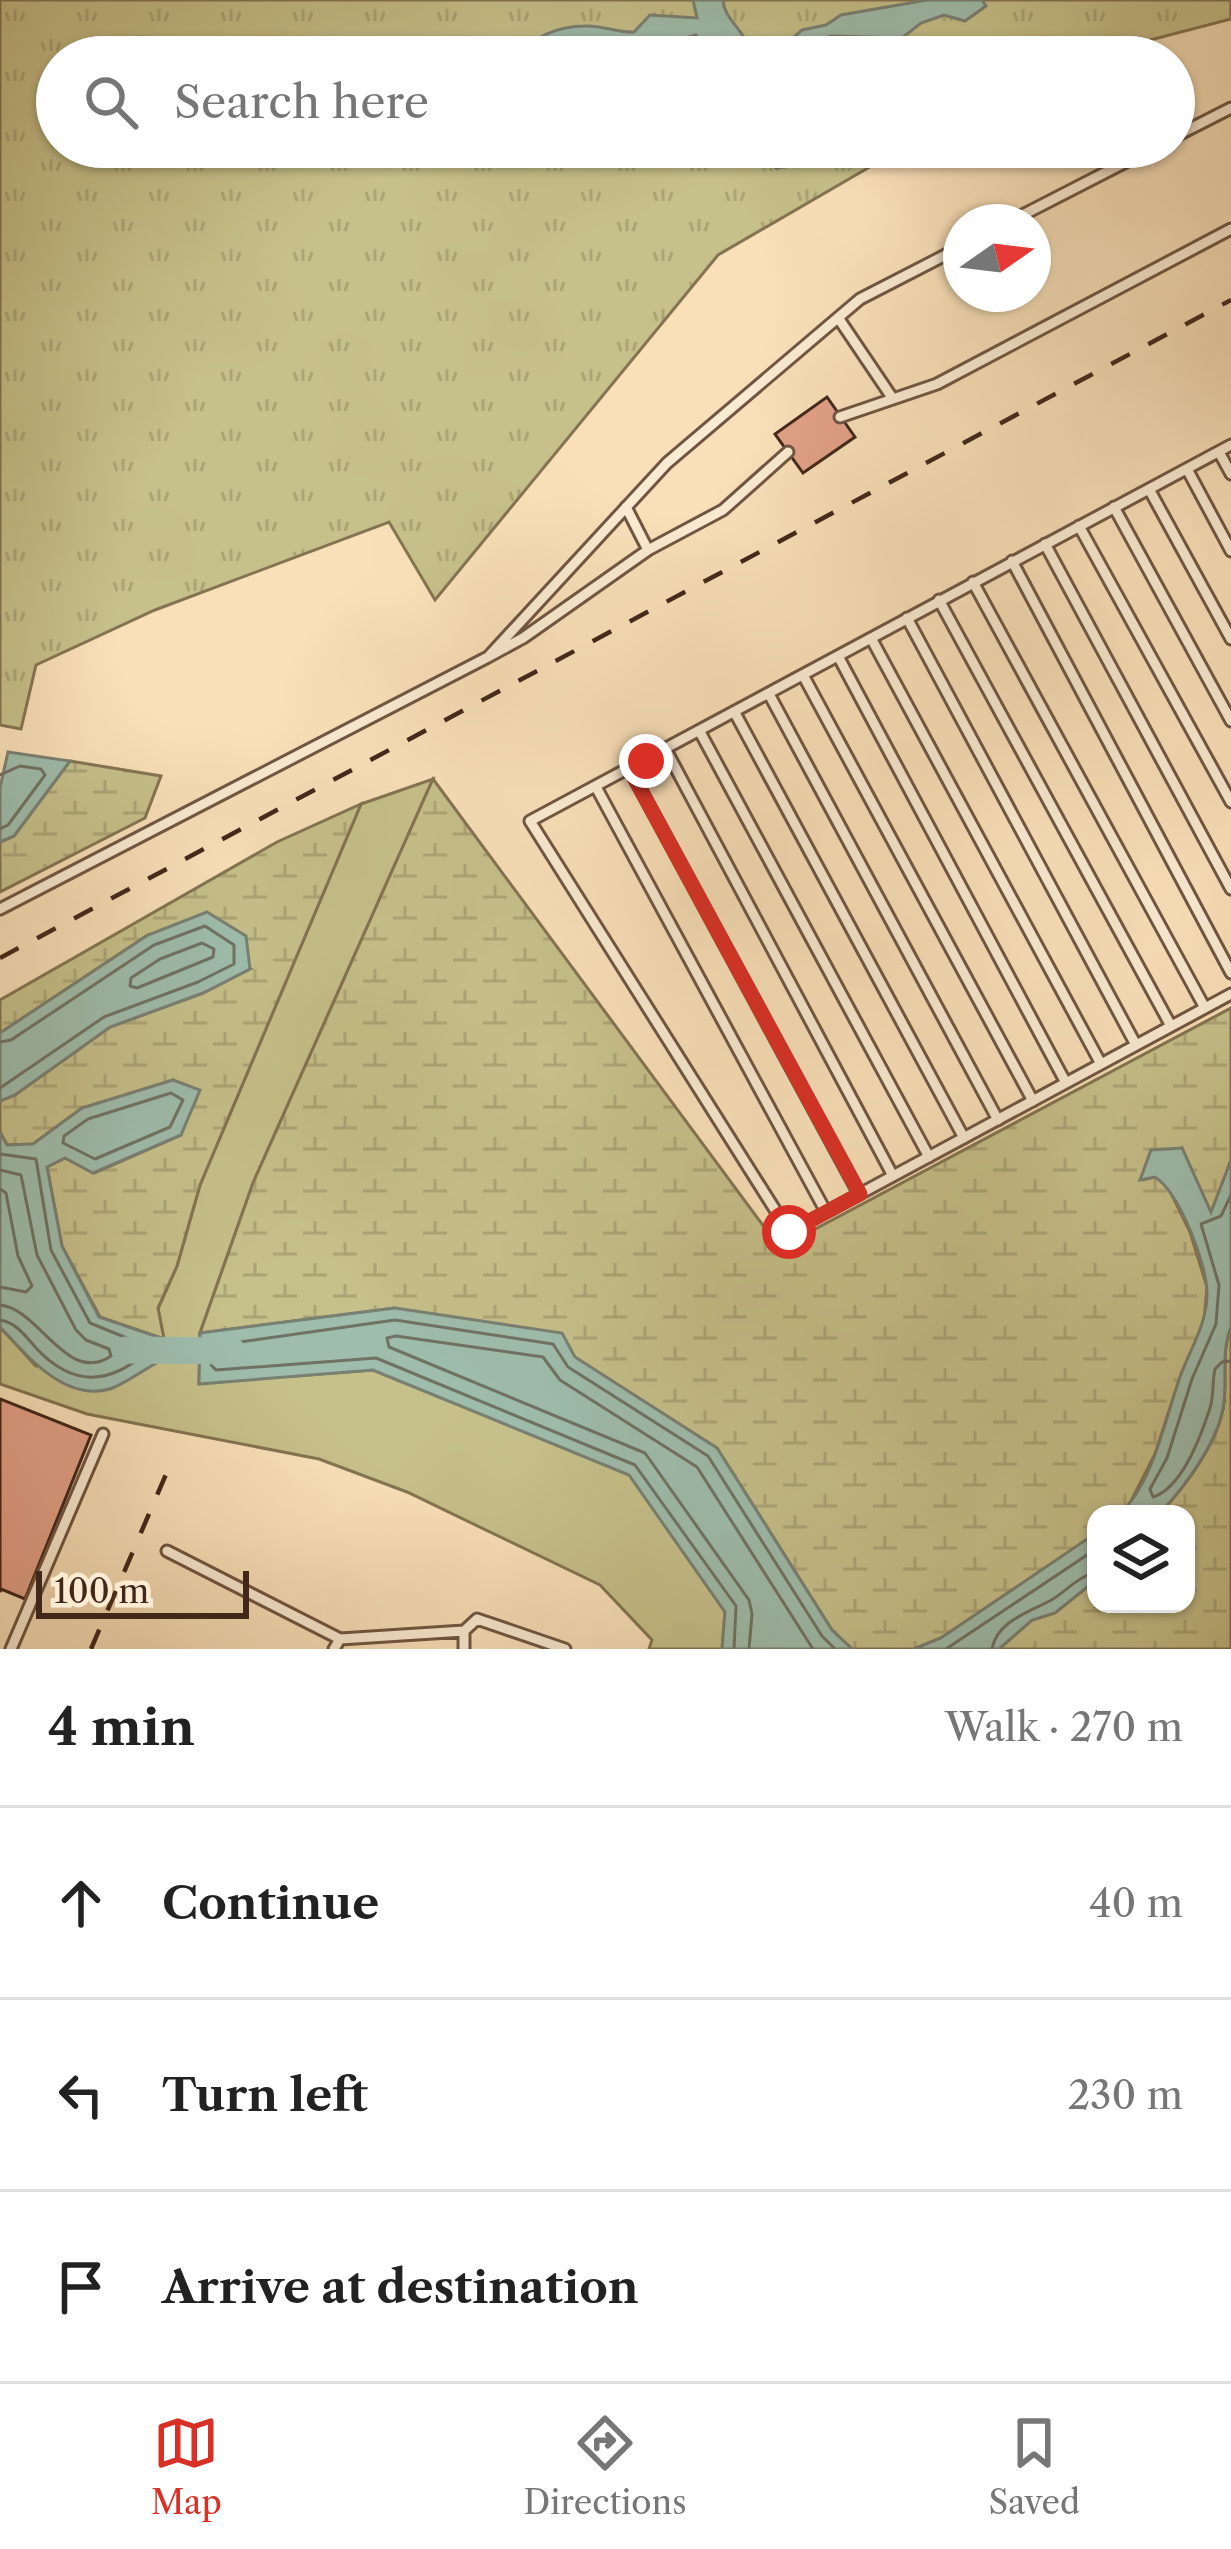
<!DOCTYPE html>
<meta charset="utf-8">
<style>
:root{--surface:#fff;--page:#f2f2f2;--text:#222;--muted:#767676;--line:#e0e0e0;--accent:#d93025}
body{margin:0;font-family:"Libre Caslon Text",serif;background:var(--page);color:var(--text)}
.controls{position:absolute;right:36px;bottom:36px;display:grid;overflow:hidden;border-radius:24px;box-shadow:0 3px 9px #0004}
.controls button{width:108px;height:108px;display:grid;place-items:center;padding:0;border:0;border-bottom:3px solid var(--line);background:var(--surface);color:var(--text);font:60px sans-serif}
.compass{position:absolute;left:943px;top:204px;width:108px;height:108px;border-radius:50%;background:var(--surface);box-shadow:0 3px 9px #0004;rotate:76deg}
.scale{position:absolute;left:36px;bottom:30px;width:213px;box-sizing:border-box;padding-left:12px;border:6px solid #42281b;border-top:0;font-size:33px;line-height:42px;white-space:nowrap;color:#42281b;-webkit-text-stroke:9px #fbebd2;paint-order:stroke}
.stop{position:absolute;width:36px;height:36px;margin:-27px;border:9px solid #d93025;border-radius:50%;background:#fff}
.stop.end{background:#d93025;border-color:#fff;box-shadow:0 3px 12px #0008}
.list{margin:0;padding:0;list-style:none}
h2{display:flex;justify-content:space-between;align-items:center;height:156px;margin:0;padding:0 48px;font-size:51px}
h2 small{font-size:39px;font-weight:400;color:var(--muted)}
.list li{display:grid;grid-template-columns:78px 1fr auto;gap:36px;align-items:center;box-sizing:border-box;height:192px;padding:0 48px;border-top:3px solid var(--line)}
.list b{display:block;font-size:45px;white-space:nowrap}
.list em{font-size:39px;font-style:normal;color:var(--muted)}
.icon{flex:none;width:66px;height:66px;fill:none;stroke:currentColor;stroke-width:2;stroke-linecap:round;stroke-linejoin:round}
.map{position:relative;flex:none;width:1231px;height:1649px;overflow:hidden}
.search{position:absolute;background:var(--surface);box-shadow:0 3px 9px #0004;left:36px;right:36px;top:36px;height:132px;display:flex;align-items:center;gap:30px;box-sizing:border-box;padding:0 42px;border-radius:66px;color:var(--muted);font-size:45px}
.sheet{height:732px;background:var(--surface)}
nav{display:flex;justify-content:space-around;align-items:center;box-sizing:border-box;height:168px;border-top:3px solid var(--line);background:var(--surface);font-size:33px;color:var(--muted)}
nav a{display:grid;justify-items:center;gap:6px}
nav .on{color:var(--accent)}
.map>svg:first-child{display:block}
.grass{fill:#c6c08a;stroke:#847452;stroke-width:3}
.wetland{fill:url(#wetland-marsh);stroke:#847452;stroke-width:3}
.park{fill:url(#park-tufts);stroke:#847452;stroke-width:3}
.water{fill:#9ebdad;stroke:#798173;stroke-width:3}
.lines{fill:none;stroke-linecap:round;stroke-linejoin:round}
.shore{stroke:#707264;stroke-width:3}
.river{stroke:#9ebdad;stroke-width:27}
.building{fill:#e2a188;stroke:#42281b;stroke-width:3}
.lane-casing{stroke:#705642;stroke-width:15}
.lane{stroke:#fbebd2;stroke-width:9}
.rail{stroke:#42281b;stroke-width:4.5;stroke-dasharray:21 21;stroke-linecap:butt}
.route{stroke:#d93025;stroke-width:15}
</style>
<div class="map">
<svg width="1231" height="1649" viewBox="0 0 1231 1649">
<defs>
<pattern id="wetland-marsh" width="20" height="14" patternUnits="userSpaceOnUse" patternTransform="scale(3)"><rect width="20" height="14" fill="#c6c08a"/><path d="M1 5h8M5 5V1M11 12h8M15 12V8" fill="none" stroke="#aba576"/></pattern>
<pattern id="park-tufts" width="24" height="20" patternUnits="userSpaceOnUse" patternTransform="scale(3)"><rect width="24" height="20" fill="#c6c08a"/><path d="M3 7l-1-3M5 7V3M7 7l1-3M15 17l-1-3M17 17v-4M19 17l1-3" fill="none" stroke="#aba576"/></pattern>
</defs>
<rect width="100%" height="100%" fill="#f9e0b9"/>
<filter id="stains"><feTurbulence type="fractalNoise" baseFrequency=".00167" numOctaves="4"/><feColorMatrix values="0 0 0 0 .2 0 0 0 0 .09 0 0 0 0 .02 0 0 0 .5 -.17"/></filter>
<radialGradient id="worn" r=".72"><stop offset=".6" stop-color="#630" stop-opacity="0"/><stop offset="1" stop-color="#630" stop-opacity=".3"/></radialGradient>
<path class="grass" d="M433,779L253,1183L200,1333L199,1383L373,1370L630,1475L725,1612L722,1649H649L652,1640L600,1585L407,1492L319,1459L87,1414L0,1384V1327L36,1366L164,1339L158,1309L177,1266L200,1185L361,804Z"/>
<path class="wetland" d="M70,761L161,776L145,818L0,892V842L14,836Z
M433,779L773,1239L785,1245L1231,1008V1160L1211,1213L1182,1148L1142,1180L1155,1177L1167,1185L1190,1232L1207,1287L1204,1322L1181,1374L1155,1454L1128,1507L1119,1514H1096V1533L1085,1542L941,1638L914,1649H852L832,1630L717,1448L574,1357L395,1308L200,1333L253,1183Z
M361,804L200,1185L177,1266L158,1308L164,1339L100,1317L62,1246L47,1167L65,1158L94,1173L181,1135L173,1080L82,1108L33,1144L7,1145L0,1132V1101L15,1095L110,1027L203,993L250,969L148,935L0,1033V1000L277,842Z
M1231,1327V1649H999L1032,1620L1055,1613L1096,1580V1604H1186V1514H1159C1185,1487 1220,1440 1224,1402C1227,1377 1221,1351 1231,1327Z"/>
<path class="park" d="M0,0H1231V19L1085,57H57V147H904L718,255L435,600L389,522L155,610L36,665L21,729L0,725Z"/>
<path class="water" d="M693,0H723C724,21 748,32 749,52L787,43L802,30L826,25L841,15L927,0H982L986,6L965,21L944,15L921,23L902,38L830,36L816,57H707L696,35L615,57H498H514C534,37 556,26 585,26C602,25 617,33 634,32L650,15L697,18Z
M143,37L177,41L190,57H141L121,38Z
M747,147H799L806,151L792,166L776,168Z
M8,752L70,761L14,836L0,842V788Z
M207,912L246,936L250,969L203,993L110,1027L15,1095L0,1101V1033L148,935Z
M173,1080L200,1090L181,1135L93,1173L65,1158L47,1167L62,1246L99,1317L164,1339L158,1362C144,1370 130,1380 115,1387C68,1406 28,1357 0,1327V1132L7,1145L33,1144L82,1108Z
M1182,1148L1211,1212L1231,1160V1327C1221,1351 1227,1377 1224,1402C1220,1440 1185,1487 1159,1514H1119C1152,1486 1165,1420 1179,1380C1189,1350 1207,1326 1207,1293C1207,1264 1179,1192 1155,1177L1140,1180L1151,1150Z
M395,1308L562,1333L575,1357L717,1448L832,1630L852,1649H722L725,1612L629,1475L373,1370L199,1384L200,1333Z
M1096,1533V1580L1055,1613L1032,1620L999,1649H914L941,1638Z"/>
<g class="lines">
<path class="shore" d="M0,775L20,766L41,769L45,775L8,825L0,829
M202,943L214,949L213,957L137,988L130,986L131,978L160,959Z
M0,1042L11,1040L154,945L205,926L234,945V964L198,982L104,1017L0,1088
M171,1093L183,1100L170,1127L95,1159L63,1143L64,1136L88,1119Z
M0,1154L36,1159L51,1250L90,1323L144,1345L147,1352C109,1385 73,1387 37,1349C26,1337 16,1322 0,1320
M0,1170L21,1175L37,1255L76,1330L86,1340L109,1349L111,1356C67,1386 39,1308 0,1305
M0,1189L6,1193L18,1256L32,1286L26,1292L0,1287
M1231,1195L1221,1216L1201,1224L1219,1285L1216,1324L1192,1379L1167,1458L1150,1489L1153,1497C1182,1488 1201,1436 1210,1408C1214,1396 1212,1382 1215,1369L1222,1362L1231,1361
M734,1649L736,1606L635,1465L376,1358L216,1370L211,1365L212,1346L395,1320L553,1344L568,1367L708,1456L822,1636L835,1649
M749,1649L752,1614L749,1600L645,1453L389,1347L387,1338L396,1336L543,1357L560,1380L697,1467L813,1649
M946,1649L1096,1549
M992,1649C997,1620 1031,1612 1053,1599C1068,1590 1078,1576 1096,1573"/>
<path class="river" d="M126,1350L232,1351"/>
</g>
<path class="building" d="M827,397L855,437L803,473L775,434Z
M0,1399L91,1435L25,1599L1,1589L0,1592Z"/>
<g class="lines">
<g class="lane-casing">
<path id="lane" d="M1174,137L1231,108
M1009,222L1155,147
M839,319L893,399
M840,417L937,384L1231,229
M1231,445L530,821L789,1232L1231,994
M788,452L723,510L648,550L523,638L488,657L667,463L860,299L961,247
M1219,452L1231,474
M1187,469L1231,551
M1149,489L1231,639
M626,507L648,550
M1114,507L1231,721
M1079,526L1231,802
M1045,544L1231,889
M1012,561L1231,973
M973,582L1205,1008
M939,600L1171,1026
M907,618L1136,1045
M871,638L1101,1064
M838,656L1066,1083
M803,675L1033,1101
M769,694L998,1120
M735,713L964,1138
M700,732L929,1157
M666,750L893,1176
M630,770L859,1194
M596,787L826,1212
M0,909L488,657
M167,1551L340,1639
M11,1649L103,1434
M334,1649L340,1639L464,1631
M464,1649V1631L477,1619L565,1649"/>
</g>
<use href="#lane" class="lane"/>
<path class="rail" d="M0,958L1231,300
M91,1649L173,1458"/>
</g>
<g class="lines">
<path class="route" d="M646,761L630,770L860,1194L789,1232"/>
</g>
<rect width="100%" height="100%" filter="url(#stains)"/>
<rect width="100%" height="100%" fill="url(#worn)"/>
</svg>
<div class="controls">
<button><svg class="icon" aria-label="layers" viewBox="0 0 24 24"><path d="M12 4l9 5-9 5-9-5zM3 14l9 5 9-5"/></svg></button>
</div>
<svg class="compass" viewBox="-18 -18 36 36"><path d="M0-13l5 13h-10z" fill="#e53935"/><path d="M0 13l5-13h-10z" fill="#767676"/></svg>
<div class="scale">100 m</div>
<div class="stop" style="left:789px;top:1232px"></div>
<div class="stop end" style="left:646px;top:761px"></div>
<div class="search"><svg class="icon" aria-label="search" viewBox="0 0 24 24"><circle cx="10" cy="10" r="6"/><path d="M15 15l6 6"/></svg>Search here</div>
</div>
<section class="sheet">
<h2>4 min<small>Walk · 270 m</small></h2>
<ul class="list">
<li><svg class="icon" aria-label="ahead" viewBox="0 0 24 24"><path d="M12 20V5M6 11l6-6 6 6"/></svg><div><b>Continue</b></div><em>40 m</em></li>
<li><svg class="icon" aria-label="left" viewBox="0 0 24 24"><path d="M17 20v-9H6M10 6l-5 5 5 5"/></svg><div><b>Turn left</b></div><em>230 m</em></li>
<li><svg class="icon" aria-label="arrive" viewBox="0 0 24 24"><path d="M6 21V4h12l-3 4 3 4H6"/></svg><div><b>Arrive at destination</b></div></li>
</ul>
</section>
<nav>
<a class="on"><svg class="icon" aria-label="map" viewBox="0 0 24 24"><path d="M3 6l6-2 6 2 6-2v14l-6 2-6-2-6 2zM9 4v14M15 6v14"/></svg>Map</a>
<a><svg class="icon" aria-label="directions" viewBox="0 0 24 24"><path d="M12 3l9 9-9 9-9-9zM9 14v-3h6M13 9l2 2-2 2"/></svg>Directions</a>
<a><svg class="icon" aria-label="saved" viewBox="0 0 24 24"><path d="M7 4h10v16l-5-4-5 4z"/></svg>Saved</a>
</nav>
